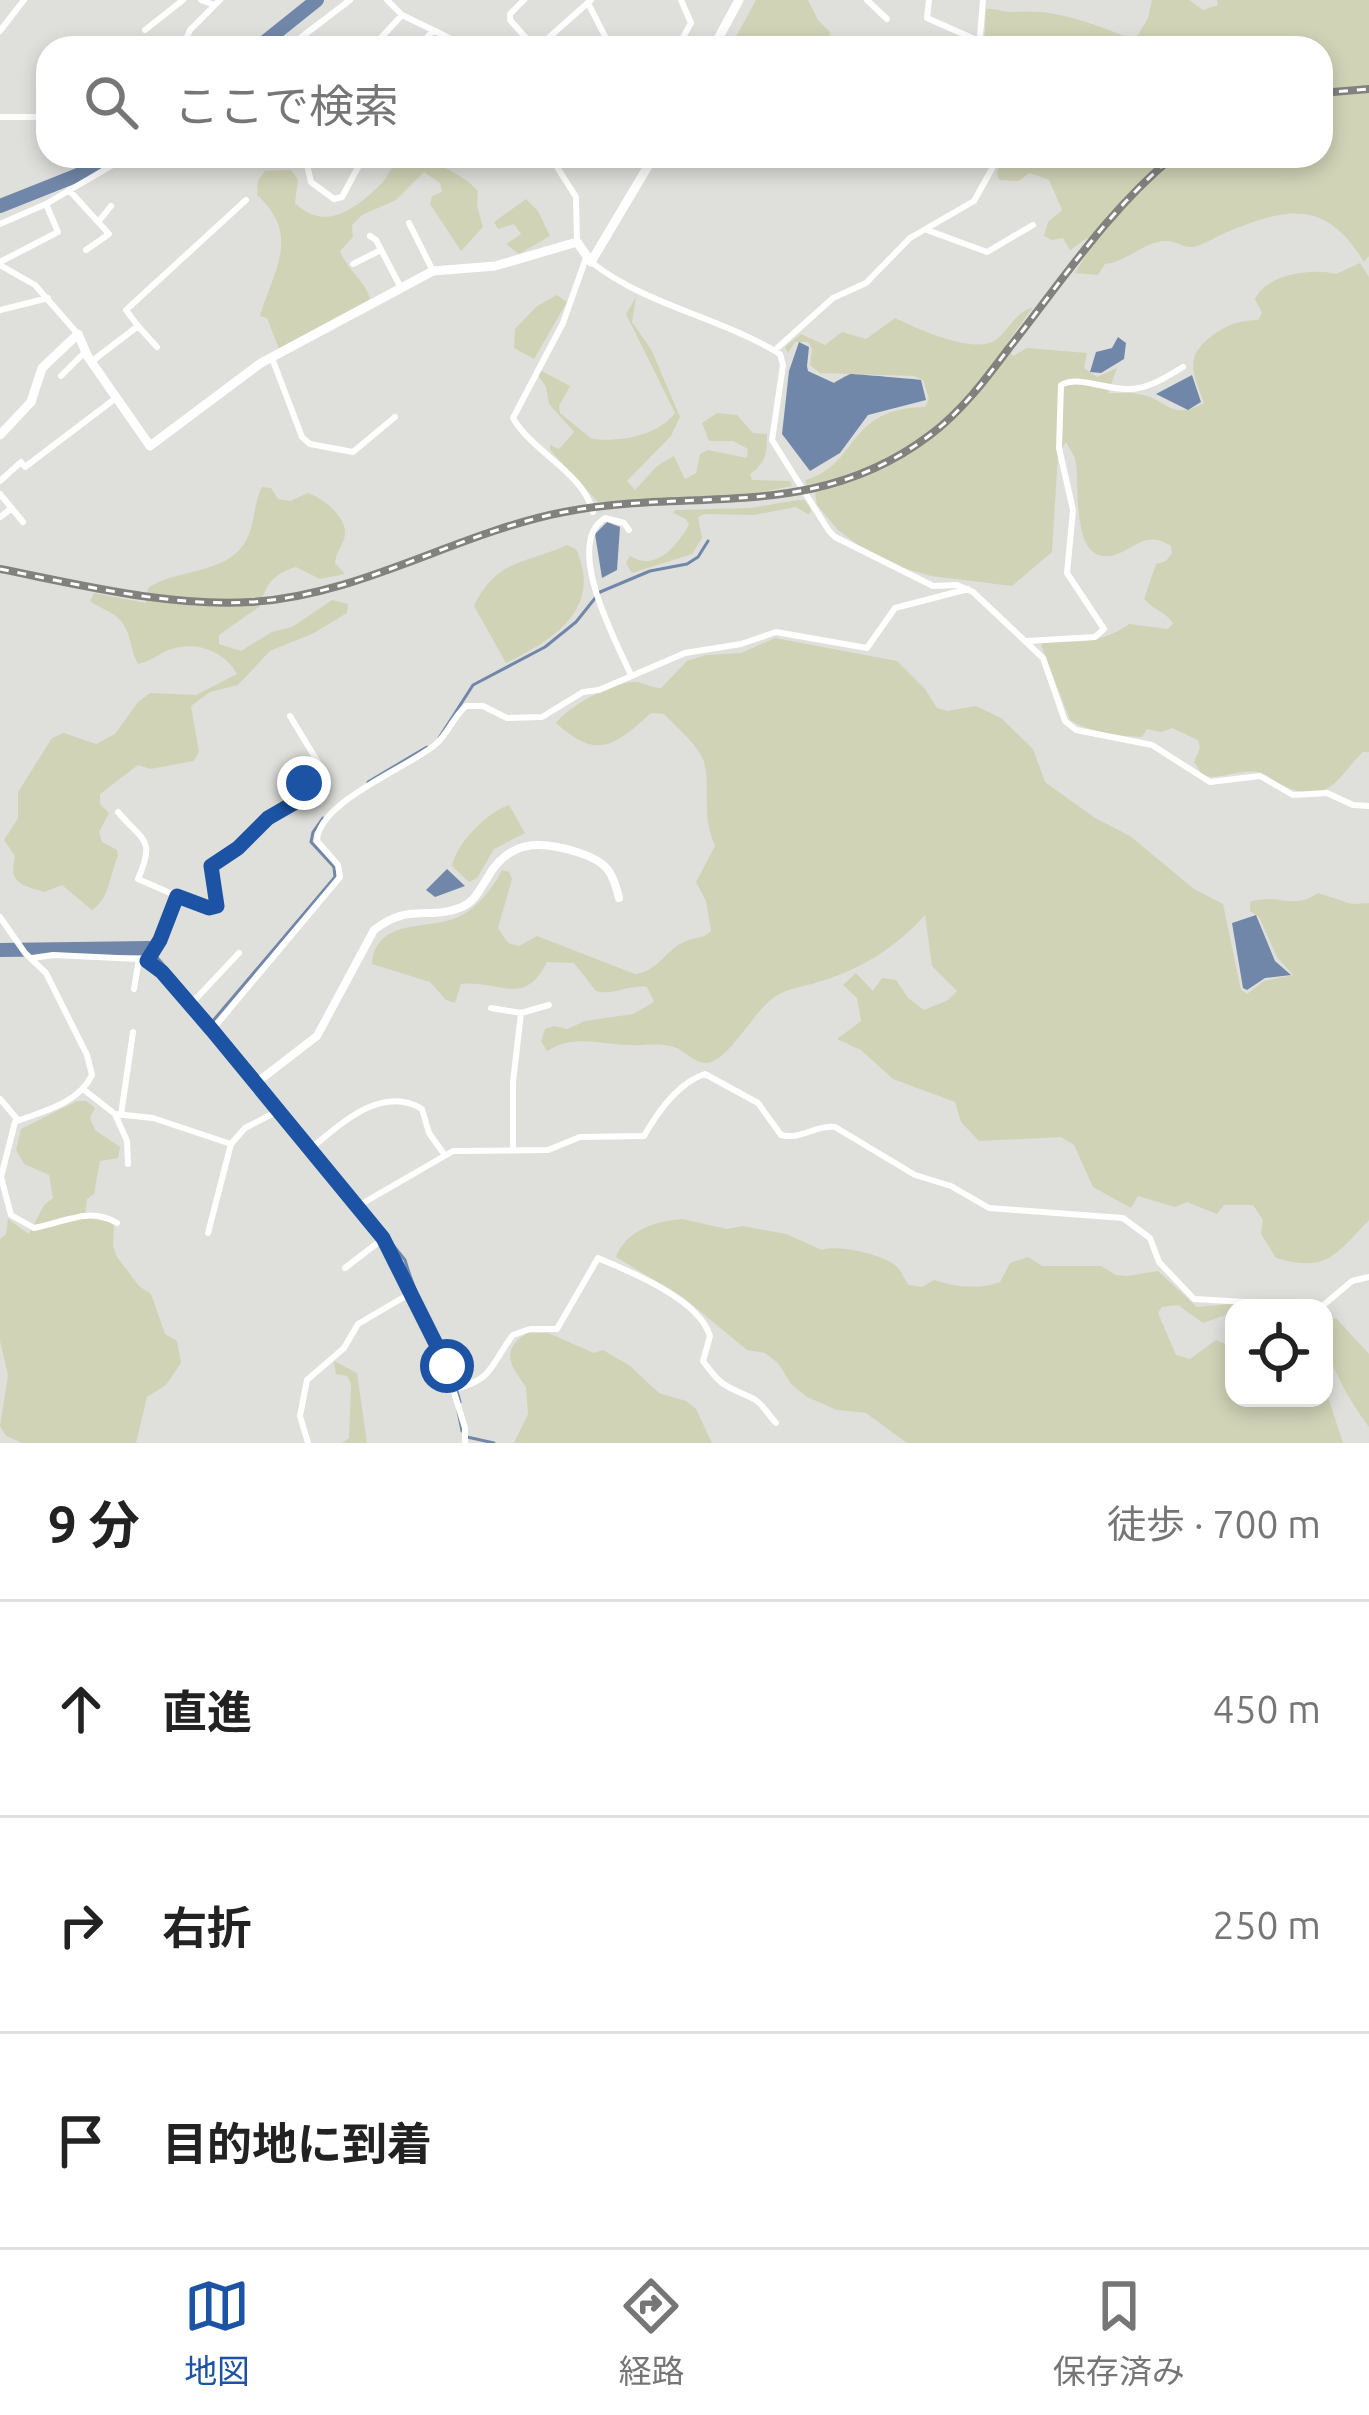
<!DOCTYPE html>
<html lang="ja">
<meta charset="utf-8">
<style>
:root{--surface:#fff;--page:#f2f2f2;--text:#222;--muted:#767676;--line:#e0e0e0;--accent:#1c53a5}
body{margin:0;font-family:Ubuntu,"Noto Sans JP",sans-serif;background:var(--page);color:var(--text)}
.controls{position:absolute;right:36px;bottom:36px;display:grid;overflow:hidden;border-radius:24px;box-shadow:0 6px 18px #0003}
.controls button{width:108px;height:108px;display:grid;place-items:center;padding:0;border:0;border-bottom:3px solid var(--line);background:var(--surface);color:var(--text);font:60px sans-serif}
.stop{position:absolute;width:36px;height:36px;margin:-27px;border:9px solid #1c53a5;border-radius:50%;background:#fff}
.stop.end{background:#1c53a5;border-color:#fff;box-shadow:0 3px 12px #0008}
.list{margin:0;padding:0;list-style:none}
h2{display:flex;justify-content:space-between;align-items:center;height:156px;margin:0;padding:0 48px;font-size:51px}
h2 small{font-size:39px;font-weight:400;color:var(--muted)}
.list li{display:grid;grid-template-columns:78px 1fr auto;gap:36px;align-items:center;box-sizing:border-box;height:216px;padding:0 48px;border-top:3px solid var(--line)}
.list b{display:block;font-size:45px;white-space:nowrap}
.list em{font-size:39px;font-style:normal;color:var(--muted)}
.icon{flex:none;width:66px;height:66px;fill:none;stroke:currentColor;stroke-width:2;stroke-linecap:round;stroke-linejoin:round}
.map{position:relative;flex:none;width:1369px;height:1443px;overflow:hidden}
.search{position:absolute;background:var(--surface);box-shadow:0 6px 18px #0003;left:36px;right:36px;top:36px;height:132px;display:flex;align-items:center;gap:30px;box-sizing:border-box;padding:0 42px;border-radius:36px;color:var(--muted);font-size:45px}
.sheet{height:804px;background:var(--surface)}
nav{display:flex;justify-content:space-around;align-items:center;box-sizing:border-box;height:168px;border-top:3px solid var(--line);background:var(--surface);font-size:33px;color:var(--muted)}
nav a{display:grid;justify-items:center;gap:6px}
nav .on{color:var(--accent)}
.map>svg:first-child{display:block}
.green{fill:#d1d3b7}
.water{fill:#7187a9}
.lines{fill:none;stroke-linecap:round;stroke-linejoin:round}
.stream{stroke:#7187a9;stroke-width:3}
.river{stroke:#7187a9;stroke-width:14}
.minor{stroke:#fff;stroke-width:6}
.tertiary{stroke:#fff;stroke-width:8}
.secondary{stroke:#fff;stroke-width:9}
.rail-casing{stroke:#81817e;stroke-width:8}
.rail{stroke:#fff;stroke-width:3;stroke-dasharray:9;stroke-linecap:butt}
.route{stroke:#1c53a5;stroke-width:15}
</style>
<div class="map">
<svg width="1369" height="1443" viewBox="0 0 1369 1443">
<rect width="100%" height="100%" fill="#dfe0db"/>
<path class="green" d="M756,0H808L818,20L830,32L826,48H730Z
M1152,0H1189L1203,10L1218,5L1217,0H1369V256L1364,262C1326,199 1287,207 1227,232C1217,236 1203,245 1193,247C1184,248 1174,240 1165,241C1143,242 1127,262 1105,264L1098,275L1075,273L1094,242L1087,238L1070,250L1063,238L1052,240L1044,236L1048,222L1062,210L1049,180L1030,173L1018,181L999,180L997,174L1003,156H1321V48H984L986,9C996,8 1004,13 1014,12C1061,9 1091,24 1135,40L1148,18Z
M403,156C426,156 465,175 478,191L477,206L483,227L461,251L430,204L432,196L442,192L440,183L424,172L396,200L362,215L352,225L353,237L340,251C347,270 365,280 370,299L279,349L267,318L260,316C273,271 302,235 257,195L258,180L265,171L291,170L298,180L295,203C324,232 354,210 379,186C389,177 391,164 403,156Z
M526,199L538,211L550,236L519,254L506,244L521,234L514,224L498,229L494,222Z
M1360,263L1369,277V752H1363C1337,777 1331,805 1286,787C1277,784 1270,776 1261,773C1242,767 1222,780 1203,776L1194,762L1200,748L1198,740L1172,728L1161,732L1147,729L1142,737C1118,736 1091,733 1070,720L1041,645L1046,641C1080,642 1100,644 1129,624L1168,629L1173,623C1166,612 1153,610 1144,599L1156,564L1166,561L1172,553L1171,546C1144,528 1133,552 1110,556C1069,562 1081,480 1075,458C1074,456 1067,444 1066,442L1058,454L1052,552L1012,586L931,576L900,567L861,547L838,530L817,505L814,484L807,485L805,480C860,465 845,408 925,407L929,399L923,380L914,376L820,373L810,365L812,349L808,342H795L788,353L785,347L801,334L825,345L842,332L866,339L895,318C918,329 976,356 997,339C1011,327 1015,313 1033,307L1006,345L1013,356L1027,348L1087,353L1084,368L1097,377L1117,368L1108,393C1118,394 1129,392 1138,394C1170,399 1169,422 1204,403C1193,372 1183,357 1213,335C1229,324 1237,321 1258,320L1262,313L1255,299C1267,274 1311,268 1336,274Z
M557,295L567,302L534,359L514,348L515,329L537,306Z
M636,297L632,322L651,349L680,417L671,436L627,481L635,490L657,466L674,456L685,479L696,473L700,454L708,450L747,458L748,449L733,441H709L702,423L717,413L737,415L753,433L767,434C767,453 766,463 750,474L752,480L790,481L792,486L747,495L598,502L550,450V445L559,449L574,432L549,404L546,387L538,375L540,370L570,386L559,406L560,413L592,439C620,442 658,436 675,413L626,314Z
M262,487L271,488L278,499L290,501L308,493C323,498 347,517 345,535C343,546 336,552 335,563L345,574L320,579L296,567C272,574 266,585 259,607L219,635V644L241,651L272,632L292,627L332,600L348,604L347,613L314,633L270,651L238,685L210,692L191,706L199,752L194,761L150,769L138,765L100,794V804L109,813L99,832L102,842L117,850L118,856C110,874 109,900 92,910L62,885L44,892C19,884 9,883 15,856L4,840L18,818V792L52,738L64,733L96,744L115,734L138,702L150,693L196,695L237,674C225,653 201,642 175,648C161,651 152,662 138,664C129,648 132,630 117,617C109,610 99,608 90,601L94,593L146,603L148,588C179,567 233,576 249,534C255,519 254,502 262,487Z
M798,500H805L811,510L809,515L796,507L754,515L704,514L698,517L702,538L692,554L632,573L626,563L630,556C657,572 676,546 689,525L686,519L673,513L675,510L750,508Z
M567,545L576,549C603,608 555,639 506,663L474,606C496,559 525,564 567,545Z
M775,638L897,661L925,689L937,708L947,711L976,706L1001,718L1033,749L1045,782L1095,818L1130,836L1194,889L1223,904L1241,990L1247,994L1264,981L1293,975L1277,957L1259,917L1250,911V902C1276,892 1293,911 1318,893L1352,904L1369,903V1220C1336,1254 1328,1273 1276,1258L1261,1234L1263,1220L1253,1205H1224L1217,1214L1187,1202L1175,1207L1138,1196L1131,1208L1093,1187L1074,1145L1061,1137L979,1141L961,1122L955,1102L893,1079L861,1050L837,1039L861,1021L857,998L843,985L856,973L873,991L882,978L896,980L908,998L924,1010L948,1000L957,991L932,966L925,915C896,948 858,971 815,983C800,987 785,989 772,999C753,1013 727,1062 707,1063C695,1064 686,1051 674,1047C657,1042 645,1046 628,1045C599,1044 574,1034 547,1051L541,1041L545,1029L554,1026L567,1029L585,1021L633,1014L654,1002L647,987C629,984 614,996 596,991L574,963L547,962C525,1008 498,980 461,984L455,1003L446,1000L430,982L372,964C376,918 426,930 456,918C476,910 493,888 502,870L509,872L512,879L498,928L508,943L519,946L537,936L635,974C659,971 664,951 684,942C696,936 702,940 711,931L706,901L696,882L715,846C700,813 712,784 703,759C696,743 676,727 664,714L651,713C614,747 596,760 556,723C569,706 611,683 633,682C643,681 650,688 661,688L687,661L706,655L741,653Z
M509,805L525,833L494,849L477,878L469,882L452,866C456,844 488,811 509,805Z
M77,1101H86L95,1108L90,1118L95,1130L120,1147L118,1158L100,1161L94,1194L87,1199L85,1217L114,1223L113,1246L117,1257L139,1286L151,1294L165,1334L177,1341L181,1363L166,1385L147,1397L136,1443H22L6,1436L0,1426L8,1375L0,1341V1239L6,1234L8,1219L29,1234L44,1205L53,1198L49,1175L24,1164L16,1150L21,1129Z
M682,1219L727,1229L743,1226L786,1234L822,1250C837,1244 887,1255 898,1268C903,1273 904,1280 909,1285L922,1287L934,1280C956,1287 978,1290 1000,1282L1010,1263L1028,1257L1042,1266H1101L1116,1275L1127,1276L1158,1271L1197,1307L1238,1303L1249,1308H1234V1312L1203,1323L1178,1305L1162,1307L1158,1313L1176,1355L1190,1359L1216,1340L1234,1348V1398H1303L1314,1403L1316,1398H1324L1325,1388L1343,1443H907L866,1413L837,1410L807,1397L791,1384L778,1363L765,1353L747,1350L684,1298L616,1257C626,1230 656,1221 682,1219Z
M1336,1318L1369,1354V1427C1347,1397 1324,1359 1324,1321Z
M527,1333H548L594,1353L603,1350L630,1366L659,1393L686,1401L696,1409L712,1443H514L528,1414L526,1387C511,1366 499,1351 527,1333Z
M334,1361L357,1373L367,1443H342L349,1438L351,1384L347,1376L336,1374Z"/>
<path class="water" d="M1118,337L1126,343L1124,359L1101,373L1090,372L1096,352L1112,348Z
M799,342L809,347L807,366L808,371L834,383C835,382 849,374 851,374C855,374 916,379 921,380L926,400L868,415L840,453L810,471L782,434L789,371Z
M1192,375L1201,402L1188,410L1156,394Z
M607,522L620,527L617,570L602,578L595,534Z
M447,869L465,886L435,897L426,890Z
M1256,915L1275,961L1291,975L1265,978L1247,990L1243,988L1232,923Z"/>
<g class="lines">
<path class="stream" d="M439,738L473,685L545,647L576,622L600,592L650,571L687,564L698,557L708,541
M368,782L427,747
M149,948L211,1020
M212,1022L335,877L334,867L311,842L313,832L323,818
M217,1028L257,1075
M263,1083L405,1260C419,1309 447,1352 460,1402
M458,1411L462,1431
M467,1437L494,1443"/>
<path class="river" d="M257,48L317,0
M0,206L78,175L108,156
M0,950L149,948"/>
<path class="minor" d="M201,0L214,5
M387,0L402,15L470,48
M524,0L510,14V20L535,48
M867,0L887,19
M929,0L927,18L979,41
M588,3L611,48
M145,30L183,0
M0,31L24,0
M552,35L559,48
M182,48L190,30L220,0
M287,48L350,0
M377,48L376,43L402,15
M417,48L433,31
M537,48L591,0
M672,48L682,39L691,23L681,0
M979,48L983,0
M0,117H48
M305,156L311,182L334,199L342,197L364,156
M345,156L357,166
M550,156L576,197L577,242
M69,190L109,234L86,250
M99,221L111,206
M409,223L433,271
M0,224L46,204L128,156
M927,230L987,252L1033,225
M370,236L376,240L401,288
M586,258L563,323L513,418C533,453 583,472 593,512
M0,262L58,232L46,204
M591,262C647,306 720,317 780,354L783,365L772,440L829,531L835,537L933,586L957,585L973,592L1043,658L1065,721L1076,730L1152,745L1210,782L1260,776L1293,795L1327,793L1353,805L1369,806
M353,264L381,250
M0,265L35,285L77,333
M0,310L48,298
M138,326L157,347
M775,350L833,298L866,283L910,238L974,201L999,156
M272,358L302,437L310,444L353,452L395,417
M91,362L138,326L126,310L246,200
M61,376L85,352
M0,481L21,462L25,467L116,398
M0,494L23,522
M0,517L12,508
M629,530L624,523L605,518C563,544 616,642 631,675
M1027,641L1095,637L1104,629L1067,573L1073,510L1059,448L1061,385C1079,375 1106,390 1128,389C1149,389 1166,377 1183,367
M118,812C143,842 156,838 138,879L177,896
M0,917L25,953L46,973L87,1055L92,1075C78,1104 43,1111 15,1122L1,1177L11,1215L34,1228C64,1223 88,1206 117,1223
M32,958L53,955L139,959L162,972L384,1238L442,1353L465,1428V1443
M147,961L160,940L177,896L209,908L217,906L211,866L238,848L268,818L294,803L300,786L322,769L290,716
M134,989L139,959
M190,1005L239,953
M491,1008L521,1013L549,1005
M212,1030L340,877L338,865L317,841C318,801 408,768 436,744C448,734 453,717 466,706H483L507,718L542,717L583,692L599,690L685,653L741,644L776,632L867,648L895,608L968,589
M83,1089L115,1114L153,1118L231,1144
M0,1099L18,1120
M115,1114L127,1141L128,1164
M121,1115L133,1032
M310,1149C340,1125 381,1084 422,1109L429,1133L444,1154
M513,1149V1082L521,1013
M358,1206L453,1151L548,1150L580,1137L644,1136C657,1113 679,1082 705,1074L758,1103L781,1135C801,1140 815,1125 835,1127L915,1175L951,1186L989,1208L1123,1218L1150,1238L1159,1262L1194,1299L1246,1302L1258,1308
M208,1233L231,1144L245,1128L278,1111
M345,1268L384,1238
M1320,1308L1352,1281L1369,1277
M453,1389C494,1381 491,1363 513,1335L530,1329H557L598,1258C631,1272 699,1299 710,1336L703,1361C724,1390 726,1385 754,1399C763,1404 769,1416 776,1423
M308,1443L300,1416L307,1380L344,1348L358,1324L411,1293"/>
<path class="tertiary" d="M256,1083L317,1036L374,930C410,902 429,921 462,907C474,902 479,891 486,880C508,839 540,840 580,853C607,862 613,872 619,898"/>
<path class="secondary" d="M713,48L739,0
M0,435L31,402L42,368L78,334L88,357L150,446L261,363L433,271L495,266L577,242L591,262L654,156"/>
<g class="rail-casing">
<path id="rail" d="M1321,93L1369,89
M0,569C81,585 169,607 251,602C362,595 456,533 564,512C693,487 814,523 930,435C961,412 986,379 1009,348C1062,281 1108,210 1174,156"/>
</g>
<use href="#rail" class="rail"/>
</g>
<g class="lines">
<path class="route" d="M304,783L294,803L268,818L238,848L211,866L217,906L209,908L177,896L160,940L147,961L162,972L212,1030L383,1238L447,1366"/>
</g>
</svg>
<div class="controls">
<button><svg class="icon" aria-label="locate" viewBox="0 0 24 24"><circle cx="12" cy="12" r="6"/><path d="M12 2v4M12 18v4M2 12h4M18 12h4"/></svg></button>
</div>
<div class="stop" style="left:447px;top:1366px"></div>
<div class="stop end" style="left:304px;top:783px"></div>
<div class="search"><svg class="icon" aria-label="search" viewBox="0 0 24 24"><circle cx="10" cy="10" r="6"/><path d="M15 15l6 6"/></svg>ここで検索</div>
</div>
<section class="sheet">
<h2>9 分<small>徒歩 · 700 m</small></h2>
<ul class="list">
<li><svg class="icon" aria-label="ahead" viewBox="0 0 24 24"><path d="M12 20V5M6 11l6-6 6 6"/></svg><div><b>直進</b></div><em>450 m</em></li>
<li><svg class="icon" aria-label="right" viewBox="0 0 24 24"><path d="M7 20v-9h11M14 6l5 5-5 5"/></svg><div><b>右折</b></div><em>250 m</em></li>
<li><svg class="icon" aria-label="arrive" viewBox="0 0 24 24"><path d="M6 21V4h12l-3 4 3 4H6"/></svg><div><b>目的地に到着</b></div></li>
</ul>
</section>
<nav>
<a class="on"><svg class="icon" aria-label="map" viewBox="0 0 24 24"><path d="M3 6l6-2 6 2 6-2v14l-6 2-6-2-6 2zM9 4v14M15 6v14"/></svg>地図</a>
<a><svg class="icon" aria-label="directions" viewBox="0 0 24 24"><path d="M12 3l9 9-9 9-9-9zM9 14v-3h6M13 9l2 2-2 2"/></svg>経路</a>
<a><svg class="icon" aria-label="saved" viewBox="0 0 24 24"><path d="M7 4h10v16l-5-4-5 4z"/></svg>保存済み</a>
</nav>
